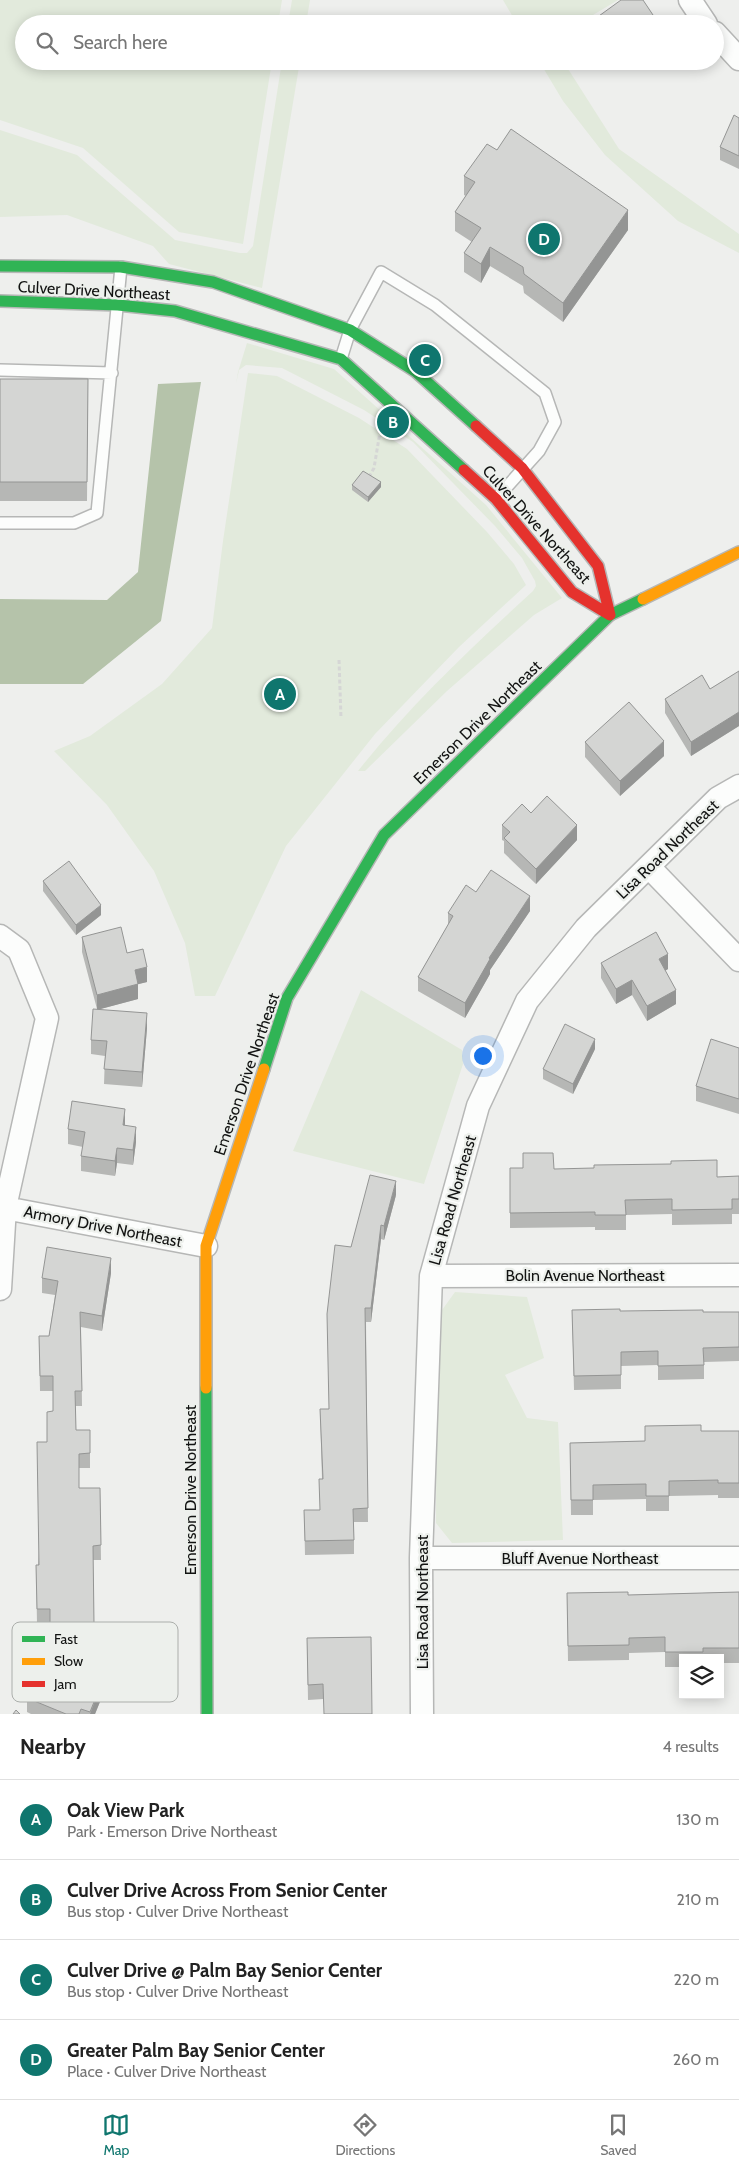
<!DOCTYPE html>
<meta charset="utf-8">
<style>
:root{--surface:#fff;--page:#f2f2f2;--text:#222;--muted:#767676;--line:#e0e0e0;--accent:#0f766e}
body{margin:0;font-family:Cabin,sans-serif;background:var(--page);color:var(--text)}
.controls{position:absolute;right:15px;bottom:15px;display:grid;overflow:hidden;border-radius:0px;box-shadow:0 2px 12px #0003}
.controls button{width:45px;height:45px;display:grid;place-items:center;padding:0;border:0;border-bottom:1px solid var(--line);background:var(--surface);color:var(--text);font:25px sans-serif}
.you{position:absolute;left:482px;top:1055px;width:18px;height:18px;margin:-12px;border:4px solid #fff;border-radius:50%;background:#1a73e8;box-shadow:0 0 0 8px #1a73e833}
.badge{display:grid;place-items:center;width:32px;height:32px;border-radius:50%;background:var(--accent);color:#fff;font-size:16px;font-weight:700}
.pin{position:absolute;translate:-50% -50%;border:2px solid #fff;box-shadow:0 1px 5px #0006}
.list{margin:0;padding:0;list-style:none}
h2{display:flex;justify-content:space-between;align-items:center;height:65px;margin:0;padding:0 20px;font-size:21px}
h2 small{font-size:16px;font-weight:400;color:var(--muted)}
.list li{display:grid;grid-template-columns:32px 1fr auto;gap:15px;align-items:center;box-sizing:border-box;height:80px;padding:0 20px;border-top:1px solid var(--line)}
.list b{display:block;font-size:19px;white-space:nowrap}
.list p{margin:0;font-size:16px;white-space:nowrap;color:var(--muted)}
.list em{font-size:16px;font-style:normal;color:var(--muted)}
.icon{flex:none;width:28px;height:28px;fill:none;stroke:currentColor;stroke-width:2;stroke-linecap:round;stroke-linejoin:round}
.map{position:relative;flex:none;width:739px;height:1714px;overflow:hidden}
.search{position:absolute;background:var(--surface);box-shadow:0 2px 12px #0003;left:15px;right:15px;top:15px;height:55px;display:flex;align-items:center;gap:12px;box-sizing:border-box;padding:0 18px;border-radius:28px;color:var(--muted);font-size:19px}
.sheet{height:385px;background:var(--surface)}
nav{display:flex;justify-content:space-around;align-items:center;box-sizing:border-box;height:70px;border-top:1px solid var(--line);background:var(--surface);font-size:14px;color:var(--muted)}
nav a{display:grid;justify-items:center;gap:2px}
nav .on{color:var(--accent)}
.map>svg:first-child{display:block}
.green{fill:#e2eadc}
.water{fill:#b5c3aa}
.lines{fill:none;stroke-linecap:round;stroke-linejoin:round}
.lane-casing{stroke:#b6b7b6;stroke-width:14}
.street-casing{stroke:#b6b7b6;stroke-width:25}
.fast-casing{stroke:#b6b7b6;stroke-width:14}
.slow-casing{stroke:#b6b7b6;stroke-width:14}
.jam-casing{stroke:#b6b7b6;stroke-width:14}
.path{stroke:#d5d6d5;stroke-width:3;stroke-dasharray:4 2.5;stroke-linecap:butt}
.lane{stroke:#fcfdfc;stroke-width:11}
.street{stroke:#fcfdfc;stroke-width:22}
.fast{stroke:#30b455;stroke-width:11}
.slow{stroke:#ff9f0a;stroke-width:11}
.jam{stroke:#e5322d;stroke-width:11}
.wall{fill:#b6b7b5}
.shaded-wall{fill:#949594}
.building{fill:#d4d5d3;stroke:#949594}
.labels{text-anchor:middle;stroke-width:4.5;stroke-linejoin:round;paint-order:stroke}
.street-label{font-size:16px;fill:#121312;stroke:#edf0ec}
.key{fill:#edf0ec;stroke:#abaeab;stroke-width:1}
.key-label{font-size:14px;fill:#121312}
</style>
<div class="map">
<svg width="739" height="1714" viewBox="0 0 739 1714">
<rect width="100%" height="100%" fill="#eeefed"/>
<path class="green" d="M0,0H282L278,24H24V61H272L243,244L179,232L83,148L0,120Z
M292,0H310L306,24H288Z
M503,0H618L578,24H517Z
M282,61H300L262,288L169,264L153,246L67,215L0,217V130L77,155L175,240L240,253H247L253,246Z
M539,61H563L619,149L739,234V253L678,221L605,155L563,101Z
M247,343L334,369L486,505L562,598L534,615L447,691L365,771H358C410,705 471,648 533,591L536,586L535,581L522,558L495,526L413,442L364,410L282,368L246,365L239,370L236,384L238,372Z
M248,373L277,376L359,418L407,449L487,532L514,564L526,585L459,647L375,734L286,846L215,996H195L185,943L154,871L107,805L54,751L90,736L162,684L212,628L223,541Z
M361,990L462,1050L463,1064L424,1184L293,1151Z
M455,1292L527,1297L544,1358L505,1375L527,1418L558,1422L563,1540L452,1543L436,1523L437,1317Z"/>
<path class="water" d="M201,382L161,621L83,684H0V599L107,600L138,572L158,384Z"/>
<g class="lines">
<g class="lane-casing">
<path id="lane" d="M341,359L350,330L381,272L435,305L545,393L555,422L539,451L496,499
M0,370L112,373
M0,523H74L97,513L121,267"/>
</g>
<g class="street-casing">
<path id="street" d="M690,0L706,24
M715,33L739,59
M649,867L739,960
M0,936L19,950L47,1018L5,1207L0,1289
M0,1207L206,1246
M431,1276L739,1275
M421,1558H739
M422,1714L421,1558L431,1276L478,1106L527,1001L586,928L718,798L739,786"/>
</g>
<g class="fast-casing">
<path id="fast" d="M0,266L121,267L213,282L350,330L415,371L476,426
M0,301L118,305L175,311L341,359L464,470
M264,1069L287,998L384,835L610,615L643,599
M206,1388L207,1714"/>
</g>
<g class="slow-casing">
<path id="slow" d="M643,599L739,552
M206,1388V1246L264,1069"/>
</g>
<g class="jam-casing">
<path id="jam" d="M476,426L522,468L598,566L610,615
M464,470L496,499L572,592L610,615"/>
</g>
<path class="path" d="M369,477L374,468L381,426
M339,660L341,718"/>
<use href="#lane" class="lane"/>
<use href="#street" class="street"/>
<use href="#fast" class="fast"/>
<use href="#slow" class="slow"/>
<use href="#jam" class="jam"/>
</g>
<path class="wall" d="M630,61H647L636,70Z
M739,118V169L720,160V147Z
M464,176L628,230L563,322L524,293L523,286L490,266L481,283L464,272V253L472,242L455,231V212L466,196L464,195Z
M0,379H88L87,501H0Z
M352,485L381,487L368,502L352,490Z
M739,658V726L691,756L665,713V699L710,689L739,671Z
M585,742L664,756L620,796L585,757Z
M531,813L577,840L536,884L504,853V841L502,840V825Z
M43,881L101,915L76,935L43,891Z
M476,892L530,911L490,970V974L465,1018L418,991V977L448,925V913Z
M82,937L127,953L147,982L138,984V999L100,1009L147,1028L142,1087L104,1084L105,1056L91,1054V1040L97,1009L82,952Z
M601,963L668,969L665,971L676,1004L647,1021L632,995L616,1004L601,978Z
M739,1048V1114L696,1101V1086Z
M595,1049L573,1094L543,1079V1069Z
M125,1125L136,1142L133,1165L117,1163L115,1176L81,1171V1156L83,1147L68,1144V1129Z
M510,1168L554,1169L717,1177L739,1176V1214H732V1224L672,1225V1214L626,1215V1230H595V1227L510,1228Z
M396,1195L384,1240L381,1239L371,1322H366L368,1522H354V1554L305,1555L304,1510H320L322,1479L320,1409H329L351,1247Z
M111,1273L102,1331L81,1327L82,1406H75L76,1430H90V1468H79V1488H100L101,1560H93L94,1639H50V1624H37L36,1565H38L47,1442L53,1411V1391H40L39,1336H49L55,1295L42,1293V1278Z
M572,1310L620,1311L703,1312H739V1361L704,1362V1379L658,1380V1365L621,1366V1389L574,1390Z
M701,1431H739V1498H718V1495L669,1496V1511H646V1499L593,1500V1515H571L570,1443L645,1441Z
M739,1592V1663H720V1658H683V1667H665V1652L629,1653V1660L568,1661L567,1593L628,1595Z
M307,1638L372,1714L323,1699L308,1700Z
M58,1678L108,1682L95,1714H31L27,1712V1698Z"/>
<path class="shaded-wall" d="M613,61H618L613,65Z
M636,61H647L636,70Z
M628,210V230L563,322V303Z
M490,247V266L481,283V264Z
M381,482V487L368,502V497Z
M739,712V726L691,756V742Z
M664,741V756L620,796V781Z
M577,825V840L536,884V869Z
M530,896V911L490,970V974L465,1018V1003L489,958Z
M101,905V915L76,935V925Z
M668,954V969L659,974V959Z
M147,967V982L135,985V970Z
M632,980V995L616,1004V989Z
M138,984V999L97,1010V995Z
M676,990V1004L647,1021V1006Z
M147,1013V1028L142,1087V1072Z
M595,1039V1049L573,1094V1084Z
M125,1109V1124L123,1140V1125Z
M136,1127V1142L133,1165V1150Z
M117,1148V1163L115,1176V1161Z
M396,1181V1195L384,1240V1226Z
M381,1225V1239L371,1322V1308Z
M111,1258V1273L102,1331V1316Z
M108,1667V1682L95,1714H90Z"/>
<path class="building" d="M621,0H643L659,24H594L592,21Z
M734,115L739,118V156L720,147Z
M511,129L628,210L563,303L524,274L523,267L490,247L481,264L464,253L481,228L455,212L475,182L464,176L487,144L497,150Z
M0,379H88L87,482H0Z
M363,471L381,482L368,497L352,485Z
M739,671V712L691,742L665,699L702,675L710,689Z
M629,702L664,741L620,781L585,742Z
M547,796L577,825L536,869L504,838L510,832L502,825L522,804L531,813Z
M69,861L101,905L76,925L43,881Z
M491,870L530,896L489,958L490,959L465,1003L418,977L453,916L448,913L466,885L476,892Z
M121,927L127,953L143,949L147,967L135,970L138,984L97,995L82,937Z
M656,932L668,954L659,959L676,990L647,1006L632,980L616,989L601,963Z
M93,1009L147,1013L142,1072L104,1069L107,1041L91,1040Z
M565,1024L595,1039L573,1084L543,1069Z
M711,1039L739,1048V1099L696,1086Z
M72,1101L125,1109L123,1125L136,1127L133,1150L117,1148L115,1161L81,1156L85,1132L68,1129Z
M523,1153H553L554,1169L594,1168V1165L671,1164V1161L717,1160V1177L739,1176V1199H732V1209L672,1210V1199L625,1200L626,1215H595V1212L510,1213V1168H523Z
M370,1175L396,1181L384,1226L381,1225L371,1308H365L368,1508L353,1509L354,1540L305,1541L304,1510H320L319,1479H323L320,1409H329L327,1314L335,1245L351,1247Z
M47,1247L111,1258L102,1316L80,1312L82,1391H75L76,1430H90V1453L79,1454V1488H100L101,1545L93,1546L94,1624H50V1609H37L36,1565H39L37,1442H47V1412L53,1411V1376H40L39,1336H49L58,1281L42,1278Z
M620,1309V1311L703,1310V1312H739V1347L703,1348L704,1365L658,1366V1351L621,1352V1375L574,1376L572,1310Z
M701,1425V1431H739V1483H718V1480L669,1481V1496H646V1484L593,1485V1500H571L570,1443L645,1441V1426Z
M628,1592V1595L739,1592V1648H703V1652H665V1637L629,1638V1645L568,1646L567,1593Z
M371,1637L372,1714H324L323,1684L308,1685L307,1638Z
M69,1650L108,1667L90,1712L81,1709L79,1714H66L27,1698L38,1670L58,1678Z
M16,1710L20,1714H13Z"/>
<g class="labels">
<g class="street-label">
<text transform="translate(94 290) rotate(3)" y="6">Culver Drive Northeast</text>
<text transform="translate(537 524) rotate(48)" y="6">Culver Drive Northeast</text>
<text transform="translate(477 722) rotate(-44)" y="6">Emerson Drive Northeast</text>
<text transform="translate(667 849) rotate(-44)" y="6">Lisa Road Northeast</text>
<text transform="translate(246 1074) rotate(-71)" y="6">Emerson Drive Northeast</text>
<text transform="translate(452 1200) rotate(-74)" y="6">Lisa Road Northeast</text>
<text transform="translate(103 1226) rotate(11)" y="6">Armory Drive Northeast</text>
<text x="585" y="1281">Bolin Avenue Northeast</text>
<text transform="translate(190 1490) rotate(-90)" y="6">Emerson Drive Northeast</text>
<text x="580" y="1564">Bluff Avenue Northeast</text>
<text transform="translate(422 1602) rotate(-90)" y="6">Lisa Road Northeast</text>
</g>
</g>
<rect x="12" y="1622" width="166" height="80" rx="8" class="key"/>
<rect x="22" y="1636" width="23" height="6" fill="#30b455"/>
<rect x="22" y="1658" width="23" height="7" fill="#ff9f0a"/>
<rect x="22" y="1681" width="23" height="6" fill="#e5322d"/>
<g class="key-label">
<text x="54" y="1644">Fast</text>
<text x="54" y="1666">Slow</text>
<text x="54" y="1689">Jam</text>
</g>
</svg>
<div class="controls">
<button><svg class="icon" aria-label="layers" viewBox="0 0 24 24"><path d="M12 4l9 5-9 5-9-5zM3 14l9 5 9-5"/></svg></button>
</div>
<div class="you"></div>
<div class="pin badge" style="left:280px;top:694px">A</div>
<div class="pin badge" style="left:393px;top:422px">B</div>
<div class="pin badge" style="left:425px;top:360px">C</div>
<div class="pin badge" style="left:544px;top:239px">D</div>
<div class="search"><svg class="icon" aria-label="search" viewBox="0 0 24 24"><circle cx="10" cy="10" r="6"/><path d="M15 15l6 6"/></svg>Search here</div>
</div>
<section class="sheet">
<h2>Nearby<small>4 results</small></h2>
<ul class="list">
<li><span class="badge">A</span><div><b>Oak View Park</b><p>Park · Emerson Drive Northeast</p></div><em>130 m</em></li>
<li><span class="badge">B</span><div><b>Culver Drive Across From Senior Center</b><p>Bus stop · Culver Drive Northeast</p></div><em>210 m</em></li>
<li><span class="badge">C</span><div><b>Culver Drive @ Palm Bay Senior Center</b><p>Bus stop · Culver Drive Northeast</p></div><em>220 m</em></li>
<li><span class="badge">D</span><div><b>Greater Palm Bay Senior Center</b><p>Place · Culver Drive Northeast</p></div><em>260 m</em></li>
</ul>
</section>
<nav>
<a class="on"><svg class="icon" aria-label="map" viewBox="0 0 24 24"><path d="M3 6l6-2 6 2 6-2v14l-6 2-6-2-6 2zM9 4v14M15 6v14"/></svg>Map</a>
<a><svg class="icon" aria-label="directions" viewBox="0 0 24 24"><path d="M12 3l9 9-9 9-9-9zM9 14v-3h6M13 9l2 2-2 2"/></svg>Directions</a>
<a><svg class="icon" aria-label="saved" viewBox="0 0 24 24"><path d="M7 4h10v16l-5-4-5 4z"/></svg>Saved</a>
</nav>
